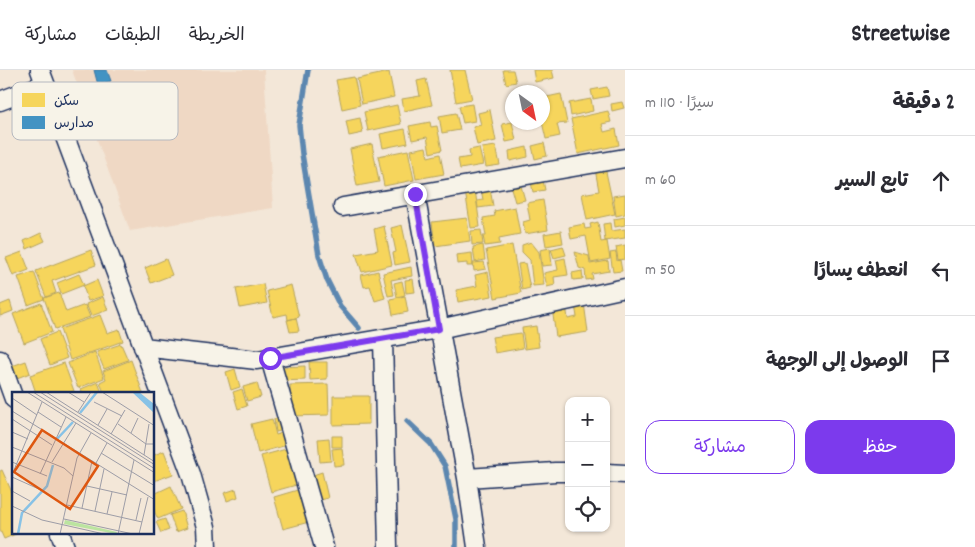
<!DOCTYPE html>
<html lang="ar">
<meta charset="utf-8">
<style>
:root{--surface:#fff;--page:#f7f7f7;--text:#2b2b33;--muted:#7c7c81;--line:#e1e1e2;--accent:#7c3aed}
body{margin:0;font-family:Dekko,"Playpen Sans Arabic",sans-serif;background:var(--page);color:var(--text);direction:rtl}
.controls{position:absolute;right:15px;bottom:15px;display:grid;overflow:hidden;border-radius:10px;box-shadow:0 1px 4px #0004}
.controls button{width:45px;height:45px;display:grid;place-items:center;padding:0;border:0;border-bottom:1px solid var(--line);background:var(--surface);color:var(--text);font:25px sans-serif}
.compass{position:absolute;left:505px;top:15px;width:45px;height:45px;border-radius:50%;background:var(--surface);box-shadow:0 1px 4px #0004;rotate:147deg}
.stop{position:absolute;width:15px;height:15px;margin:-11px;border:4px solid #7c3aed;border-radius:50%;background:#fff}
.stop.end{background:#7c3aed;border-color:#fff;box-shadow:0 1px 5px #0008}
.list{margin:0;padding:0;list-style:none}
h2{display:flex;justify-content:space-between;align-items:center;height:65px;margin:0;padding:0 20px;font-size:21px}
h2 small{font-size:16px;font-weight:400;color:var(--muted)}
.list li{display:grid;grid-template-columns:32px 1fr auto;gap:15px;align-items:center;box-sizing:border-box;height:90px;padding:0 20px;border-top:1px solid var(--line)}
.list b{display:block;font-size:19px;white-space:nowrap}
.list em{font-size:16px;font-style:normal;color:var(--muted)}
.actions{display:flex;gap:10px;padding:15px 20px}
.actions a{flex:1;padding:11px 0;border:1px solid var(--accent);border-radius:15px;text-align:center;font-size:18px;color:var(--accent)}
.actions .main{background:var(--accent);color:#fff}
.icon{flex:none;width:28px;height:28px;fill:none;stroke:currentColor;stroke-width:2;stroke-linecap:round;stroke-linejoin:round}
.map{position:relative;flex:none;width:625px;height:477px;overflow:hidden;direction:ltr}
header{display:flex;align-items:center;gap:30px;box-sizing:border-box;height:70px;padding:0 25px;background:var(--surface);border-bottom:1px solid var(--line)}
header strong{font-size:24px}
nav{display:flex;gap:28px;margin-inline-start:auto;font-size:18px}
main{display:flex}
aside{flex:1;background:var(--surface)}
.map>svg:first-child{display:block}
.built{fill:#efd8c4}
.homes{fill:#f6d55c;stroke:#b4a35d}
.schools{fill:#4393c3;stroke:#3775a5}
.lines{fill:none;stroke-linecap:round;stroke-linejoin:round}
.stream{stroke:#5c87b0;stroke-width:5.5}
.minor-casing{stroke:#1b2f5e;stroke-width:21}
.minor{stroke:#f7f3e8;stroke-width:18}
.route{stroke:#7c3aed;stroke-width:6}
.inset-river{fill:none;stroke:#87c2e6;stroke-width:2.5}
.inset-road{fill:none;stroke:#9d9da7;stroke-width:1}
.view{fill:#de5710;fill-opacity:0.15;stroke:#de5710;stroke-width:2.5}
.inset-edge{fill:none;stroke:#1b2f5e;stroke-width:2.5}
.key{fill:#f7f3e8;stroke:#b5b8bf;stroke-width:1}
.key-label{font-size:14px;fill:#1b2f5e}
</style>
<header>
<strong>Streetwise</strong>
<nav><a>الخريطة</a><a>الطبقات</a><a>مشاركة</a></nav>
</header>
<main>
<aside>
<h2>2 دقيقة<small>سيرًا · 110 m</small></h2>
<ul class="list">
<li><svg class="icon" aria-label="ahead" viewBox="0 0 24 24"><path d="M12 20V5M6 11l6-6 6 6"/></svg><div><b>تابع السير</b></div><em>60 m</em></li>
<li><svg class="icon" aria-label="left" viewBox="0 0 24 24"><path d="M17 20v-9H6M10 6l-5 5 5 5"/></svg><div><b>انعطف يسارًا</b></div><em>50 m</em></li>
<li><svg class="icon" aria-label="arrive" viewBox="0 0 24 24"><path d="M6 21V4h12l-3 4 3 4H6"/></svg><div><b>الوصول إلى الوجهة</b></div></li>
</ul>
<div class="actions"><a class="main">حفظ</a><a>مشاركة</a></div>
</aside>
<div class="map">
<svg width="625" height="477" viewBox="0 0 625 477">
<rect width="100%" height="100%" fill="#f3e7d8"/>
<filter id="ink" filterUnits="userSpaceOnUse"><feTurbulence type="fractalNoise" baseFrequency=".02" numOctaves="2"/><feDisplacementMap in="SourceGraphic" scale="10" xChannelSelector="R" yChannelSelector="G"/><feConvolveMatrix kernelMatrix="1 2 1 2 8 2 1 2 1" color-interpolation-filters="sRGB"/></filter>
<g filter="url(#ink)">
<path class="built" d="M72,0H264L273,138L130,161Z"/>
<path class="homes" d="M450,0H465L472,29L456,32Z
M503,0H513L516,12L506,14Z
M533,0H552L554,8L535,12Z
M389,2L394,27L362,34L357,9Z
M354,7L360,35L342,39L336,10Z
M426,9L432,35L404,41L402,29L420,26L417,11Z
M607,17L609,26L593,29L591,20Z
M561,24L567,53L557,54L560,66L546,69L542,52V28Z
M591,29L593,41L571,46L569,33Z
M622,32L624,38L612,41L611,34Z
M472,34L475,51L463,53L459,36Z
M397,35L401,54L368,61L364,42Z
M490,40L496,71L477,75L473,57L481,55L478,43Z
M608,41L611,52L602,54L604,62L616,59L619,75L578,84L571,49Z
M456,43L460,60L442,63L439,46Z
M360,48L363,63L349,66L346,51Z
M430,52L431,57L437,56L442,80L430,83L427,67L412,70L409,56Z
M512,52L516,70L506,72L502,54Z
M405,59L408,73L383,78L380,64Z
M544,73L547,86L535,89L532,76Z
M372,74L379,112L357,116L350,79Z
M496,76L500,95L486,97L482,78Z
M426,77L428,87L440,84L444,104L416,109L411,80Z
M527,77L528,87L510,91L509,81Z
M479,78L483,95L460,99L458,89L470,87L469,80Z
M408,80L414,110L384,116L378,86Z
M605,97L615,144L587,150L582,124L599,121L595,99Z
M543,110L545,120L533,122L531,112Z
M521,116L525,130L515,132L511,118Z
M490,118L493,136L478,138L477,131L483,130L481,119Z
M475,119L480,157L471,158L465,121Z
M625,124V144L616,146L613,126Z
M543,130L548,160L525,164L523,152L530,150L527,133Z
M515,137L520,164L499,168L500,174L485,176L483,166H486L483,148L495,146L494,141Z
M625,147V155L615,157L614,149Z
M467,148L470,171L435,176L432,152Z
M598,152L601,172L607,171L610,189L591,193L586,166L571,169L569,157L584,154L585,159L591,158L590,154Z
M610,153L611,161L625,159V168L605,171L603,154Z
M402,155L410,192L395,195L393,183L396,182L391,158Z
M384,156L392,195L362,202L356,184L378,180L374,159Z
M481,160L483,174L472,175L471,161Z
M561,161L563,173L546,176L544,164Z
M41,163L45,171L27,179L24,171Z
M531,172L539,182L544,215L533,216L530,190L522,182V175Z
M483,175L485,190L475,192L473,177Z
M512,175L521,223L495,228L486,180Z
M625,175V189L618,190L616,177Z
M563,176L566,185L554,188L551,179Z
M550,178L552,195L542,196L540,180Z
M91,180L96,195L52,211L56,223L46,227L36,201Z
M22,182L29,200L13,206L6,188Z
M575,182L589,186L590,194L608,191L609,201L592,204L593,209L586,210L585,200L579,198Z
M616,182L617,191L620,190L622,201L613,202L610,183Z
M472,183L473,196H467V193L457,194L456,185Z
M565,188L568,205L554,207L555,215L547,217L544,203L558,200L556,190Z
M166,189L172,205L151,213L145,198Z
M484,192L486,199L474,201L473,193Z
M525,193L530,218L522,220L518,194Z
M411,197L412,206L391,210L394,225L388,226L383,203Z
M378,201L385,228L375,231L370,216L364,217L361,205Z
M582,201L583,209L573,210L572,203Z
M34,202L44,229L28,235L18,207Z
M488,202L492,226L458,232L456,220L477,216L475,205Z
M79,204L84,215L61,224L57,213Z
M413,209L415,222L406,223L405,210Z
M97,210L103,226L88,231L83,216Z
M402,211L405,225L397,227L394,213Z
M263,214L267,233L240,238L236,219Z
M291,215L299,247L288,250L287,244L273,247L267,221Z
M59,223L66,242L85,235L90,247L55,259L44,228Z
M405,226L408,242L393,245L390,229Z
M103,227L108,240L91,246L86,234Z
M10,231L13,241L0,246V235Z
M41,233L52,262L24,273L13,244Z
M584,233L588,262L556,267L552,238L566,235L568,249L577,247L575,235Z
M100,245L107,263L119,259L123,271L70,290L60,259Z
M296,248L299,261L290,262L287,250Z
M536,256L539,277L525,279L522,258Z
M57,262L67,288L50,295L40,269Z
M521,263L523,278L495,283L492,267Z
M121,274L128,290L104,299L97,282Z
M95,282L104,308L78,318L68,293Z
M131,290L143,323H104L100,312L106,309L103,301Z
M26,291L30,303L17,308L12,296Z
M309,292H327V309L310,310Z
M64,293L74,321L68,323H36L30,305Z
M305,296V310L281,311V297Z
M235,299L240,317L231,320L226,302Z
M98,312L102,323H82L81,319Z
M257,313L261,327L247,331L243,317Z
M328,314L329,345L291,346L290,315Z
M242,319L247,336L238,339L233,322Z
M333,326H369V354L333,355Z
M282,348L285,360L276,362L274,349Z
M272,349L276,365L287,361L291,374L258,383L251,354Z
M332,366H342V377H332Z
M329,368L331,391L320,392L318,369Z
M290,378L300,414L271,422L261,386Z
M342,378L344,395L334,396L332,379Z
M164,381L173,404L154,411V385Z
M2,400L14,427V463H18L4,469L0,460V401Z
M322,402L328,428L319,430L313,405Z
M171,416L181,439L158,449L154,441V424Z
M236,419L238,427L227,431L224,423Z
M301,419L309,452L283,459L274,427Z
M182,441L187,458L176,462L170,445Z
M165,449L169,460L161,463L156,452Z"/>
<path class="schools" d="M94,0H107L111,11L98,15Z"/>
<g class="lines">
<path class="stream" d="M308,0L299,55L302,84L319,185L327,210L340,236L359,258
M407,351L431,374L445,396L456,449V477"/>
<g class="minor-casing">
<path id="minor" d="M40,0L191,404L206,457L207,477
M0,31L45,14
M415,124L467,408L477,477
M343,137L625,88
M383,269L388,477
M143,277L257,290L439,259L625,218
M270,288L324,477
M0,290L14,329
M606,403L625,404
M467,408L555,402H569
M60,463L65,477"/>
</g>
<use href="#minor" class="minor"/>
</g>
</g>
<g class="lines" filter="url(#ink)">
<path class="route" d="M270,288L439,259L415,124"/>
</g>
<g transform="translate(12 322)">
<rect width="142" height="142" fill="#f3e7d8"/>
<path d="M53,128L105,140L104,142L52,132Z" fill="#bbe4a0"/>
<path d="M120,0H127L142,12V21Z" fill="#87c2e6"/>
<path class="inset-river" d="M68,21L85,0M45,47L61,30M6,142L10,121L35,94L41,73"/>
<path class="inset-road" d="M15,0L143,81M21,0L143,77M28,0L143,73M34,0L143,70M56,0L72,10M90,0L143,34M0,6L25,23M82,10L110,24M0,19L143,108M26,20L49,35M66,20L79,0M0,27L40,53M106,32L134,52H143M86,33L95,17M0,40L16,47M119,41L126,26M99,42L113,18M0,55L52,76L61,84M89,61L143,94M132,63L137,32M0,70L35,84M40,70L64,31M84,71L95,51M28,82L54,25M0,83L30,10M0,85L29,98M75,94L115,103M0,99L18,109M55,113L130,130M0,114L30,128L92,142M70,116L80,69M83,119L92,77M95,122L100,100M52,127L121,142M124,128L129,106M48,142L65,66L79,41M106,142L122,68M127,142L136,105"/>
<path class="view" d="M30,38L86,74L58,117L2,80Z"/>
<rect width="142" height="142" class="inset-edge"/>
</g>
<rect x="12" y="12" width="166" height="58" rx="8" class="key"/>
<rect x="22" y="23" width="23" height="14" fill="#f6d55c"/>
<rect x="22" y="46" width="23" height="13" fill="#4393c3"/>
<g class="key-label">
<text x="54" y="35">سكن</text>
<text x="54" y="57">مدارس</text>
</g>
</svg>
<div class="controls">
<button>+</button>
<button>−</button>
<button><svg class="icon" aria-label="locate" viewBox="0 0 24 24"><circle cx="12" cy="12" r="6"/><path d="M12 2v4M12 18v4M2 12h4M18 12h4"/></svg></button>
</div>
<svg class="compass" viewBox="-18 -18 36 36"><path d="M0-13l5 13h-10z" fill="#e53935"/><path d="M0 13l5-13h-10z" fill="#7c7c81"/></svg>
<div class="stop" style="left:270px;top:288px"></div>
<div class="stop end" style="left:415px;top:124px"></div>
</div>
</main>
